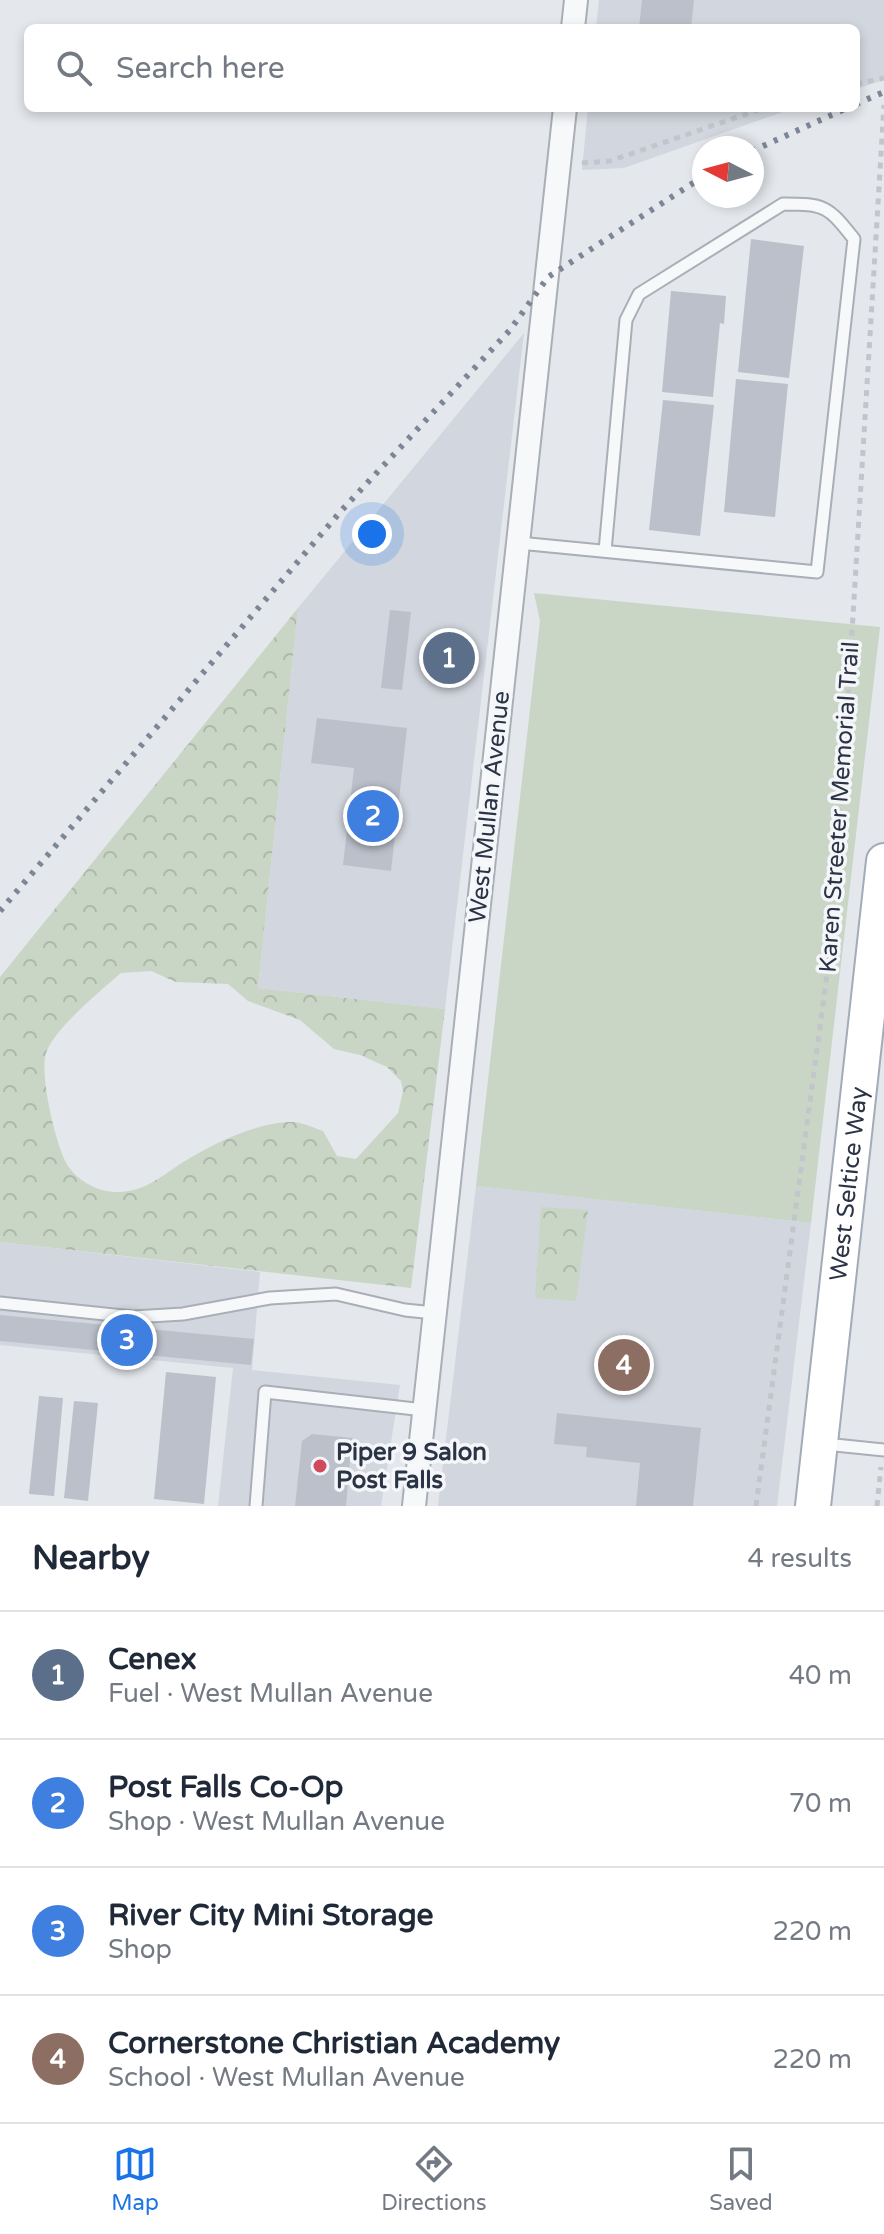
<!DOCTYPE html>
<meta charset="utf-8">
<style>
:root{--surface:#fff;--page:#f6f6f7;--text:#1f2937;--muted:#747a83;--line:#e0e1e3;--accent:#1a73e8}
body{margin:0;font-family:"Varela Round",sans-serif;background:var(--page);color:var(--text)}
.compass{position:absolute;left:692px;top:136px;width:72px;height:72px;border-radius:50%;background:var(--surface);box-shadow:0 4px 12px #0003;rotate:276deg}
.you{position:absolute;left:372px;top:534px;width:28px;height:28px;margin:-20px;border:6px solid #fff;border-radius:50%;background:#1a73e8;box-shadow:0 0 0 12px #1a73e833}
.badge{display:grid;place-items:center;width:52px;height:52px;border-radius:50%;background:var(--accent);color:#fff;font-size:26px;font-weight:700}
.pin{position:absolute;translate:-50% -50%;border:4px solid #fff;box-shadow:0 2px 8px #0006}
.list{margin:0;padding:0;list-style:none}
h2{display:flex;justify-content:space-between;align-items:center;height:104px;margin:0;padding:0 32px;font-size:34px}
h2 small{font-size:26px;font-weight:400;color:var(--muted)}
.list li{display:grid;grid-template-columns:52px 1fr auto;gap:24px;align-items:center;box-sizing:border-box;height:128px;padding:0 32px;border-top:2px solid var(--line)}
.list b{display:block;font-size:30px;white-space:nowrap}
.list p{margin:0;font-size:26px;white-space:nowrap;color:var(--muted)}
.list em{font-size:26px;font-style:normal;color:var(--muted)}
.icon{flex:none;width:44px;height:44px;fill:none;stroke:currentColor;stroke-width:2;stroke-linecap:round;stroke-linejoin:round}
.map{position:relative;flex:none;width:884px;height:1506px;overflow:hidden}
.search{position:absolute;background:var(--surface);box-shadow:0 4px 12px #0003;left:24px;right:24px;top:24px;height:88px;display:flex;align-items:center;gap:20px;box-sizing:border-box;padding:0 28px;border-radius:12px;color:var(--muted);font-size:30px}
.sheet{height:616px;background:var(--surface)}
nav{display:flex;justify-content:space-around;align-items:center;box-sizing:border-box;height:112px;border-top:2px solid var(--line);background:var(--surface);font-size:22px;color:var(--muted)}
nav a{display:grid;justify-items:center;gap:4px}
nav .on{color:var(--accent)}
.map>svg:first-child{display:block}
.built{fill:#d2d6de}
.grass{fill:#c9d6c5}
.forest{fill:url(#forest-crowns);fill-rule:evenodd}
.building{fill:#bbc0ca}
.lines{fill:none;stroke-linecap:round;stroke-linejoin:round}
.lane-casing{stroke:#a9aeb7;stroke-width:15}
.street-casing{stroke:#a9aeb7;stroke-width:26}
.primary-casing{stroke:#a3abb8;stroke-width:38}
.path{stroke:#c2c5cb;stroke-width:5;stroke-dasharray:6 6;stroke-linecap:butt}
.lane{stroke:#f7f8fa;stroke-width:11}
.street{stroke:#f7f8fa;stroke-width:22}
.primary{stroke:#fff;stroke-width:34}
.rail{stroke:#7d8696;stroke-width:6;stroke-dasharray:4 8;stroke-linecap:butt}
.poi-dot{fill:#d1495b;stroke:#f4f6f9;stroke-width:3}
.labels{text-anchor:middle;stroke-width:7;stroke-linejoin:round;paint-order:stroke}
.street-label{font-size:24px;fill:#2b3445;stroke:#f4f6f9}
.poi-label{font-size:24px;font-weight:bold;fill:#2b3445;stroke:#f4f6f9;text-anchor:start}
</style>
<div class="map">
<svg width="884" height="1506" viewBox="0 0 884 1506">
<defs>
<pattern id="forest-crowns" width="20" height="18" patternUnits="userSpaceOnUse" patternTransform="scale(2)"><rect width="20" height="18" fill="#c9d6c5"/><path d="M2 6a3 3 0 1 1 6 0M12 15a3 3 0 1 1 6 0" fill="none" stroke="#adb8ab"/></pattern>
</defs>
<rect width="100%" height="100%" fill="#e4e7ec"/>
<path class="built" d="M599,0H884V80L856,89V28H596Z
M588,108H794L624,168L582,170Z
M524,333L445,1009L258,988L298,608Z
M476,1186L811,1223L777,1506H438Z
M0,1242L260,1272L252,1370L400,1385L381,1506H218L233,1368L0,1345Z"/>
<path class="grass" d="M534,593L880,627L811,1223L476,1186L540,621Z"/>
<path class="forest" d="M298,608L258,988L445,1009L411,1288L0,1242V977ZM151,971L176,982L228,984L248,1001L300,1020L334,1049L360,1055L387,1067L401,1081L403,1091L398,1113L356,1159L337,1156L323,1131C314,1128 304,1123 294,1122C258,1121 210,1145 180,1164C161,1177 144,1191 120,1192C100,1193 80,1183 68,1166C56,1148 39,1073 46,1053C54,1029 101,990 121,973Z
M541,1207L588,1210L576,1301L535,1298Z"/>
<path class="building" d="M642,0H694L691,28H639Z
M751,239L804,246L789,378L738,372Z
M671,291L726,296L724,324L720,323L713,397L662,392Z
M736,379L788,384L775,517L724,512Z
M663,400L714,405L700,536L649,530Z
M390,610L411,612L402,690L381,688Z
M436,633L467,636L462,683L431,680Z
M317,718L407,728L391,871L343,865L354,768L311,763Z
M0,1315L254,1339L251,1365L0,1341Z
M166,1372L216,1377L204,1504L154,1499Z
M39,1396L63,1398L54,1496L29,1494Z
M74,1401L98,1403L88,1501L64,1498Z
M557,1413L701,1428L693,1506H636L640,1463L586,1457L587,1447L554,1444Z
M312,1434L352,1438L346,1506H295L302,1441Z"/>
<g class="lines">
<g class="lane-casing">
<path id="lane" d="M519,543L817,572L854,239C828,206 825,204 783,204L639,294L626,320L605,551
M0,1303L133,1317L183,1314L270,1298L336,1294L405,1310L434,1313
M825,1444L884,1450
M256,1506L265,1392L424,1410"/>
</g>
<g class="street-casing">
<path id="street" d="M573,28L576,0
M414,1506L565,108"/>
</g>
<g class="primary-casing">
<g id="primary">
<path id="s1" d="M813,1506L884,861"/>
</g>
</g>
<path class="path" d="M856,84L884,78
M582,163L610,161L764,108
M756,1506L828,967L844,764L884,105
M877,1506L881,1467"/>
<use href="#lane" class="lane"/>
<use href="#street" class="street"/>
<use href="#primary" class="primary"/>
<path class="rail" d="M856,104L884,92
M752,151L847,108
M0,911L341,511L510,330L548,277L704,176"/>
</g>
<circle class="poi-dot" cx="320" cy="1466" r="8"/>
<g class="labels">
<g class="street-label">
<text transform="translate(489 807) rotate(-84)" y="8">West Mullan Avenue</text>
<text transform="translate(839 807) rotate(-86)" y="8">Karen Streeter Memorial Trail</text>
<text dy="8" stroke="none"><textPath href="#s1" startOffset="324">West Seltice Way</textPath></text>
</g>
<g class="poi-label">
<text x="336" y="1460">Piper 9 Salon<tspan x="336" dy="28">Post Falls</tspan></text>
</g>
</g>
</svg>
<svg class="compass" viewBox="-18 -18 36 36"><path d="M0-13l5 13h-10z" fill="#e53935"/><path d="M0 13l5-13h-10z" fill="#747a83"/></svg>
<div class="you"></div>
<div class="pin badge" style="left:449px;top:658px;background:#5c6f8a">1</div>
<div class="pin badge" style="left:373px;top:816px;background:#3f7fe0">2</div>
<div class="pin badge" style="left:127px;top:1340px;background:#3f7fe0">3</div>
<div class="pin badge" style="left:624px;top:1365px;background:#8d6e63">4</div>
<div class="search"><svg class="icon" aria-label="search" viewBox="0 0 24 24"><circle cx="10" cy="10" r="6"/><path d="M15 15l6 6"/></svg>Search here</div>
</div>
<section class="sheet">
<h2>Nearby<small>4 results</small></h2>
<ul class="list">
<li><span class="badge" style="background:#5c6f8a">1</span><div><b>Cenex</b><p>Fuel · West Mullan Avenue</p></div><em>40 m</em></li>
<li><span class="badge" style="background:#3f7fe0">2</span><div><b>Post Falls Co-Op</b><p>Shop · West Mullan Avenue</p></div><em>70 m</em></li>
<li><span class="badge" style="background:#3f7fe0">3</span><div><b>River City Mini Storage</b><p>Shop</p></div><em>220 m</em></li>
<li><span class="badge" style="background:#8d6e63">4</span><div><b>Cornerstone Christian Academy</b><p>School · West Mullan Avenue</p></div><em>220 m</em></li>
</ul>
</section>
<nav>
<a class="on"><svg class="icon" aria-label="map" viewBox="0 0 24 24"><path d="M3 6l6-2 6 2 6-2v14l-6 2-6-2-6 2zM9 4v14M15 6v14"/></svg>Map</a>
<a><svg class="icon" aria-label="directions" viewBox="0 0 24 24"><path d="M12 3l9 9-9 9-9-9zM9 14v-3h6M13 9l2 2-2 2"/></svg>Directions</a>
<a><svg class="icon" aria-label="saved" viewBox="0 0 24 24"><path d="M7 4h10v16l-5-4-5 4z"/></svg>Saved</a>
</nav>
